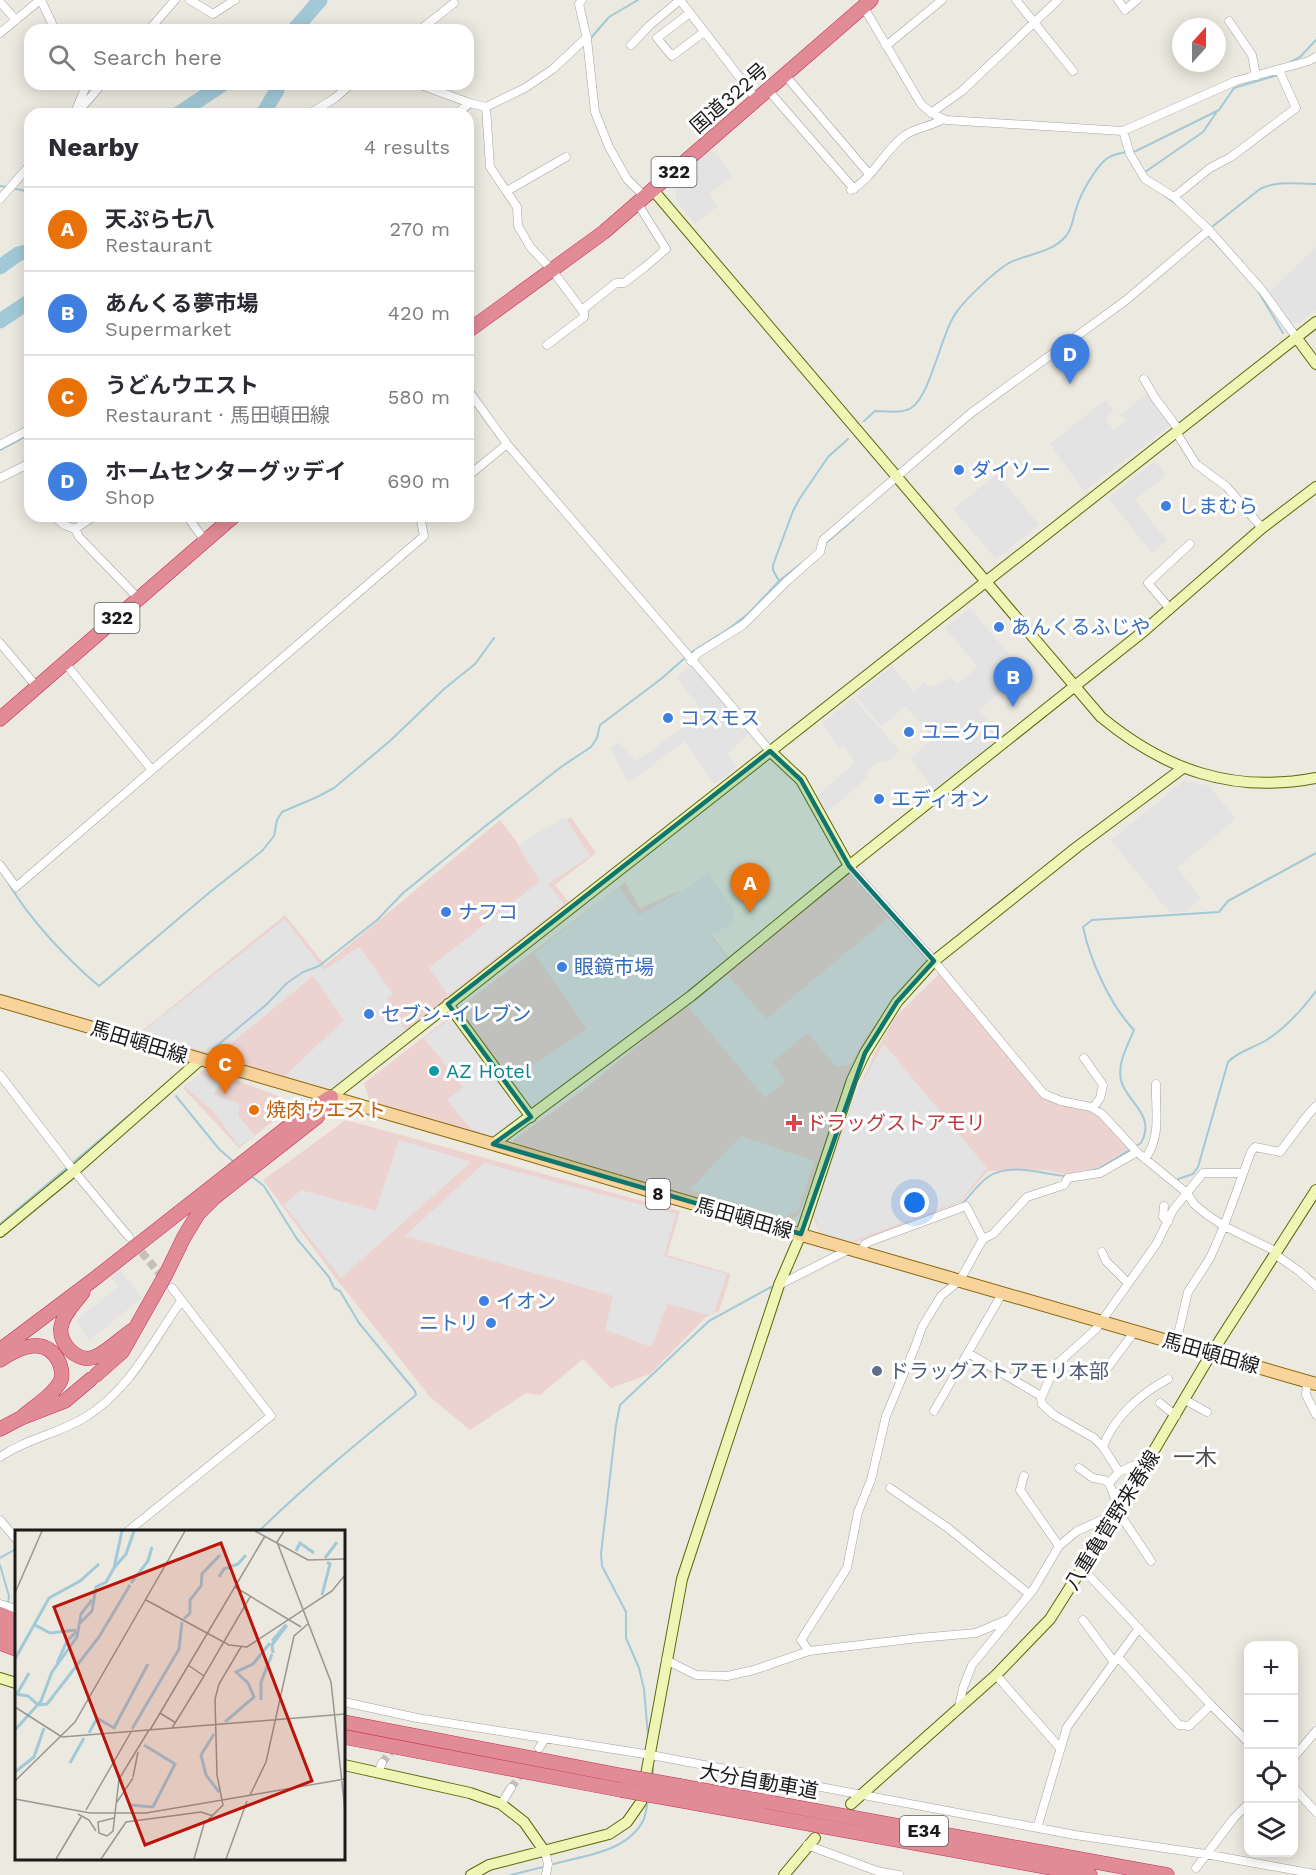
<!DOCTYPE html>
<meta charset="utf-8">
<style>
:root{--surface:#fff;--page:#f7f7f7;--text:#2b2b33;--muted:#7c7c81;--line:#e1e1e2;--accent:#bb140a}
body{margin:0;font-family:"Work Sans","Noto Sans JP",sans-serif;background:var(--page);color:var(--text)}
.controls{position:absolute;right:18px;bottom:18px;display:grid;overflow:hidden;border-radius:12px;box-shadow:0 3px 15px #0003}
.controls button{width:54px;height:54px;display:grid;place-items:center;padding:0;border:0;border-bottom:2px solid var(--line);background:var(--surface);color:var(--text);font:30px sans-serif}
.compass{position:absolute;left:1172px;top:18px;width:54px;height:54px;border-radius:50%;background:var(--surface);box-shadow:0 3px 15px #0003;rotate:21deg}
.you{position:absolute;left:915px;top:1203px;width:21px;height:21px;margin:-15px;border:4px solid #fff;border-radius:50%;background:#1a73e8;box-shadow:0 0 0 9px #1a73e833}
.badge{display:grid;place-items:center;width:39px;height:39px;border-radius:50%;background:var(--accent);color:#fff;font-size:20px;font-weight:700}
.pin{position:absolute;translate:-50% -50px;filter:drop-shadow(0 2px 3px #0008)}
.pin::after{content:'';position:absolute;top:32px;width:21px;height:18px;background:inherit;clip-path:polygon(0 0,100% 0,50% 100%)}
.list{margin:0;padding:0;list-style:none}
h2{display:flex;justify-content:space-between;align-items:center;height:78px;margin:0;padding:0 24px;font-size:26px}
h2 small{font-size:20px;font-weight:400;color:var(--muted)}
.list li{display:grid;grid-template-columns:39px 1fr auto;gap:18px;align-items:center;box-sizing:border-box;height:84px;padding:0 24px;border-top:2px solid var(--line)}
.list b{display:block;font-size:22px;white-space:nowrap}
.list p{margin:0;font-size:20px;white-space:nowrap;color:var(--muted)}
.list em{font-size:20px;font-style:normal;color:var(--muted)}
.icon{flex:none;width:33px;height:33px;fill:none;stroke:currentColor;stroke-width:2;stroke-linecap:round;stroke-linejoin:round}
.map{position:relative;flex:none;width:1316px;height:1875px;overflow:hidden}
.search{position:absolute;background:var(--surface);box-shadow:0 3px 15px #0003;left:24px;top:24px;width:450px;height:66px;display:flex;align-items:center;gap:15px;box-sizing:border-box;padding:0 21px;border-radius:18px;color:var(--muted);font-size:22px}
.panel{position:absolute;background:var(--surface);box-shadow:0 3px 15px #0003;left:24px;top:108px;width:450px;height:414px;border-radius:18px}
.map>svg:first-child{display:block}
.commercial{fill:#edd3d0}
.parking{fill:#e3e3e3}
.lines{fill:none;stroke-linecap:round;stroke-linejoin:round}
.stream{stroke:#a2c9d8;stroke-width:2}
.river{stroke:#a2c9d8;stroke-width:15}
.street-tunnel{stroke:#c2c0b9;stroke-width:8;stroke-dasharray:8 4;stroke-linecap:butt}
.street-casing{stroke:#a2a2a2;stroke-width:9}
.secondary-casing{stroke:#5a690a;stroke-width:12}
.primary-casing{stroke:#8a6608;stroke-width:14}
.highway-casing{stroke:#cb2c5a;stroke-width:15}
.street{stroke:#fff;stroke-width:8}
.secondary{stroke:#eef5b5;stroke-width:10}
.primary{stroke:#f6d49b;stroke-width:12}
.highway{stroke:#e08b96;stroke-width:14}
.highway-bridge-casing{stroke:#cb2c5a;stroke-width:15;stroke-linecap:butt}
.highway-bridge{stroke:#e08b96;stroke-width:14}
.marked{fill:#0f766e;fill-opacity:0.2;stroke:#0f766e;stroke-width:4.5;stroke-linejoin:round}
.shop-dot{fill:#3f7fe0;stroke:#fff;stroke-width:2}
.culture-dot{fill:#0f9aa8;stroke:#fff;stroke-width:2}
.food-dot{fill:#e8710a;stroke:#fff;stroke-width:2}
.health-dot{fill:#e0444e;stroke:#fff;stroke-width:2}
.service-dot{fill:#5c6f8a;stroke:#fff;stroke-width:2}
.labels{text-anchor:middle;stroke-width:6;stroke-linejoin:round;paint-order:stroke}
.shield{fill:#fff;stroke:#5f5f5f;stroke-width:1.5}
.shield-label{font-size:18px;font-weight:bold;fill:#1b1b1b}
.street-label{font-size:20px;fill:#1b1b1b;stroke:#fff}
.shop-label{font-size:20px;fill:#366cbe;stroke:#fff;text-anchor:start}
.culture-label{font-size:20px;fill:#0d838f;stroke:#fff;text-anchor:start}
.food-label{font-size:20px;fill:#c56008;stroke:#fff;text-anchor:start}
.health-label{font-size:20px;fill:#be3a42;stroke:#fff;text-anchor:start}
.service-label{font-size:20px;fill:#4e5e75;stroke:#fff;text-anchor:start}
.quarter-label{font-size:22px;fill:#4e4e4e;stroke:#fff}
.inset-river{fill:none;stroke:#a2c9d8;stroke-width:3}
.inset-road{fill:none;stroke:#989791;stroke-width:1.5}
.view{fill:#bb140a;fill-opacity:0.15;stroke:#bb140a;stroke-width:3}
.inset-edge{fill:none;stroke:#1b1b1b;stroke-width:3}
</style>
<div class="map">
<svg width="1316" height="1875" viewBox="0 0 1316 1875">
<rect width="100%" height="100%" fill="#ece9e0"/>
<path class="commercial" d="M571,817L596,853L555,885L570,904L331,1093L137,1035L285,915L325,965L500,820L520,846Z
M848,873L930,961L884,1013L856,1064L799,1215L787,1222L513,1147V1140L583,1090Z
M625,882L640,908L679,891L731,961L533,1116L465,1020V1003Z
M940,973L1043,1095L1089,1109L1100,1116L1130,1148L1097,1168L1065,1174L1044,1170L988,1171L961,1202L850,1244L821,1234L812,1216L853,1100L877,1049L896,1016Z
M451,1016L527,1115L493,1141L370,1103L364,1083Z
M205,1069L278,1096L283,1108L281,1115L239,1148L183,1088Z
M346,1120L680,1211L667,1255L731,1274L719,1311L706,1317L650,1374L611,1388L583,1359L540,1395L526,1393L470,1430L430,1397L338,1281L263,1180Z"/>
<path class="parking" d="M707,149L717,154L732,177L709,194L718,206L695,224L676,201V176Z
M1316,247V310L1299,323L1292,322L1269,292Z
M1148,393L1171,425L1084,491L1050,444L1105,400L1114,410L1105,419L1114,430L1126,421L1120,415Z
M1155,461L1166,475L1135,500L1167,541L1152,553L1108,498Z
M997,474L1039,525L996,559L953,509Z
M970,608L1024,672L979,710L1003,739L935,792L910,758L946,729L945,728L933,738L906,706L881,726L856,696L892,666L914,692L924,682L928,686H933L951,678L957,684L978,667L945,628Z
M691,666L749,733L727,754L737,767L714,784L685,741L628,783L610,748L618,742L636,761L704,713L676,677Z
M853,698L900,751L885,763L882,760L866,772L868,777L825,814L815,798L855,762L843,746L839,749L822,723Z
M1185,780L1209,786L1236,819L1177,868L1201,898L1185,912H1169L1111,840Z
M565,817L590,856L548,884L564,904L448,995L429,968L540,881L518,846L537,833Z
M708,873L732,907L735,923L722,929L717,935L714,932L710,935L729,961L532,1112L509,1082L587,1029L534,953L619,887L639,915L678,893Z
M888,918L927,961L867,1034L850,1064L836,1067L808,1033L772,1062L785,1081L765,1098L687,1005L726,973L766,1019Z
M285,919L324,970L359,947L393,994L387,999L407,1032L333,1090L285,1076L344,1020L313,976L217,1055L141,1033Z
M454,1016L525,1114L496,1138L471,1129L447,1100L463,1087L424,1038Z
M884,1044L987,1168L960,1201L847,1243L821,1233L814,1214L857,1091Z
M200,1074L221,1083L213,1094L240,1104L238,1116L255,1135L239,1146L213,1111L185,1087Z
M741,1136L814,1161L798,1210L785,1217L690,1190Z
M399,1140L471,1162L341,1278L284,1205L301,1190L376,1211Z
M484,1163L676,1214L664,1256L727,1274L713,1316L667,1304L652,1347L605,1330L613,1296L405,1236Z
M120,1270L142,1298L89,1341L76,1320L118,1287L111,1277Z"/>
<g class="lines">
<path class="stream" d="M591,38L609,17L638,0
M1289,63L1300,57L1316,40
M463,114L473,106
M1145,172L1203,132L1216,113
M0,186L7,187
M12,188L30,192
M1164,195L1176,204
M1213,226L1260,189C1278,180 1297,184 1316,184
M1206,233L1233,262
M1258,291L1283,333
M864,421L875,411C885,411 902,414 911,408C931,396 941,331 958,310C968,297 995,271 1009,263C1027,254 1052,253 1066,236C1073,228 1073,216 1077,206C1081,193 1095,169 1105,160C1113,153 1126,152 1136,151L1219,110L1234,88L1278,75
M0,450L30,434
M827,542L854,519
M779,581L803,562
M690,653L730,628L749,613L779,581L773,570V565L793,511L800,498L828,457L848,439
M9,884C30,920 68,960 99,986L210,892L262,851L274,836L277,820L282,812L317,797L334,788L391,740L444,689L475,664L494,638
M213,1049L267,1004L287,983L303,972L319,966L377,920L403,893L483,828L561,767L591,747L597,738L600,725L661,679L686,657
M176,1096L219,1149L235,1163
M1092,1170L1098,1169L1141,1143C1157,1114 1125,1101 1121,1080C1117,1063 1128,1045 1134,1030C1110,1005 1090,960 1083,927L1092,920L1219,912L1228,901L1316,853
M251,1176L264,1186L297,1239L329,1277L334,1288L340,1291L359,1323L415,1391L416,1395C362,1439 308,1483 258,1532
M1178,1179L1193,1174L1198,1167L1228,1062C1237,1052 1253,1048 1265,1041C1286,1028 1301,1011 1316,991
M962,1204C970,1196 978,1184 988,1177C1010,1162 1042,1174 1066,1176
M0,1224L133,1112
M0,1558L16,1549
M0,1565L9,1596L8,1604
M648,1735L644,1689L639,1668L626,1638V1612L602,1566L601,1554L616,1425L620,1405L709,1321L771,1287
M653,1765V1777
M554,1864C586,1855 628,1852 644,1819C646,1813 647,1806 648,1800
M511,1875L543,1867"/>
<path class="river" d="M294,30L320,0
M178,114L223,84
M263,114L277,90V84
M0,267L18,254L30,251
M0,321L30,301"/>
<path class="street-tunnel" d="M134,1243L165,1280
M382,1763L396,1745
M511,1788L524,1770"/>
<g class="street-casing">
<path id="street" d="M41,0L55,30
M190,0L213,14L235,0
M582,0L579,4L587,39L595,112L609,147L627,179L645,197
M1016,0L1073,71
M1118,0L1125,10L1137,0
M0,2L16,20
M863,6L921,104L931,113L946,120L1123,131L1236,81L1309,61L1316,57
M690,13L657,38L672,56L704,32
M1229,21L1252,55L1256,76
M149,30L175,0
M420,30L454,3
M0,33L40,0
M631,45L650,25L680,0L757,100
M886,46L942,0
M785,75L869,174
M418,84L470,103
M768,90L854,189
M486,107L490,167L517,207L518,226L531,248L552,270L584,313V317L547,345
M76,110L84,91L80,84
M931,113L962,91L1058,0
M76,114L102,84
M309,114L335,98L351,84
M456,114L470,103L486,107L525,88L553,69L587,37
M1123,131L1130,154L1145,179L1174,197L1209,230L1262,290L1296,337
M851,190C873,178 884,151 904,136C916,127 931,127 943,119
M507,191L566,157
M1174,197L1210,168L1231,157L1296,108L1279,70
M0,199L30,165
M582,310L616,283H624L645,267L666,249L638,204
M1144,379L1155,398L1179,430
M468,390L507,444L770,751
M1176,432L1196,464L1227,487L1262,528
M0,445L30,429
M468,476L507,444
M0,478L26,465L30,472
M54,516L64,525L75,529L79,537L139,599
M187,516L205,541
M75,529L94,516
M1170,609L1148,583L1190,544
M0,643L37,687
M691,661L698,653L743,625L786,582L820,552L823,540L971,413L1125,301L1209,230
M65,663L152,770
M0,865L16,887L424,536L420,516
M849,866L934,961L1044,1094L1061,1101L1091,1107L1102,1114L1138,1153L1187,1193L1194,1204L1206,1214L1224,1226L1273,1250
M1084,1058L1103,1085L1100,1098L1093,1108
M0,1075L74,1171L129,1237
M1145,1159C1162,1136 1155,1110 1156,1084
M1164,1206L1163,1217L1168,1222
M861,1252L865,1244L871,1241L966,1206L983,1239
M1102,1252L1106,1261L1128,1283
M1276,1255L1299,1271L1316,1286
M779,1285L850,1249
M1176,1343L1188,1292L1210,1258L1224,1226L1251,1152L1255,1147L1280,1152L1307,1116L1316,1106
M968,1353L1041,1396
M1108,1367L1135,1331
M1307,1381L1306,1395L1316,1415
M1185,1400L1207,1412
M1160,1403L1176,1416
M934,1411L1003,1292
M1103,1447C1113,1418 1141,1393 1168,1379
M0,1457C26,1439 57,1434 84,1418C129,1391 152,1343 181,1301
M1079,1468L1093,1478L1104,1480L1109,1483L1116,1501L1117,1513L1121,1516L1151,1561
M1119,1472L1103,1447L1094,1438L1054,1415L1042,1404L1041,1398L1056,1365L1096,1329L1157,1243L1173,1210L1203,1173H1242
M1024,1476L1020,1490L1059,1546
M1109,1483L1119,1472L1151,1458
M890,1488L948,1528L1029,1594
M0,1520L16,1539
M127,1532L271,1416L172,1288
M1082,1568L1211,1705L1248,1742
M0,1604L16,1609
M1083,1620L1114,1662
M809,1651L801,1640L847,1568L858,1512L871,1480L886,1416L915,1347L922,1327L941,1296L960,1280L983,1239L993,1234L1027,1197L1064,1185L1068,1178L1100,1173L1137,1152
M1118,1657L1179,1725L1189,1726L1211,1705
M666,1660L696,1675L727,1676L754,1670L809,1651L919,1638L976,1633L1009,1619L1033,1590L1059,1546L1077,1531L1115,1514
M996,1675L1060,1748
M344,1702L417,1718L651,1755L1075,1835L1205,1854L1316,1874
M959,1707L963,1688L972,1665L1008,1621
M539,1748L545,1739
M1294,1757L1316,1731
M378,1773L382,1763
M1294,1788L1316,1812
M501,1804L511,1788
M1037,1828L1067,1727L1139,1628
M807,1845L877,1871L899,1875
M545,1852L548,1864L546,1875
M1196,1868L1234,1818L1248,1804"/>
</g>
<g class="secondary-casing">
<path id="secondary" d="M653,190L1101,717C1165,770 1233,794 1316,778
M1296,337L1316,364
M770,751L801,780L849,866L1144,631L1262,528L1316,487
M448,1004L531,1117
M331,1097L1316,322
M493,1144L691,996L849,866
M0,1232L74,1171L200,1060
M0,1678L16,1683
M344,1765L470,1793L501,1804L524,1822L545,1852
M851,1804L996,1675L1050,1619L1117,1513L1211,1354L1316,1190
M471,1875L489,1865L609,1834L627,1822L641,1802L682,1579L779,1285L801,1234L852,1080L865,1053L897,1002L934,961L1077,847L1183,768
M784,1875L815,1838"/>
</g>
<g class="primary-casing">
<path id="primary" d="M0,1001L493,1144L674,1198L1316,1384"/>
</g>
<g class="highway-casing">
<path id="highway" d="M468,331L604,232L871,0
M0,719L234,516
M83,1292C75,1303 63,1314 61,1327C58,1345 80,1365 97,1356C109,1350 120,1339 131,1331
M0,1350L93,1280L307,1112L331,1097
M0,1360C19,1347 46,1335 59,1362C61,1367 63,1374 61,1380C54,1395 33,1407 21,1418
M96,1375L122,1352L166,1274L184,1237L198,1214L215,1197L317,1117L326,1104
M0,1429L21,1418L65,1401L91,1379
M0,1614L16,1621
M0,1629L16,1634
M0,1643L16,1649
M344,1722L624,1776
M344,1737L621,1790
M680,1786L1167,1875
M678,1800L1090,1875"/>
</g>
<use href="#street" class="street"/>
<use href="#secondary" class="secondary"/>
<use href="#primary" class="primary"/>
<use href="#highway" class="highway"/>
<g class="highway-bridge-casing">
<path id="highway-bridge" d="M624,1776L680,1786
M621,1790L678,1800"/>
</g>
<use href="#highway-bridge" class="highway-bridge"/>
</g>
<path class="marked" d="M770,751L801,780L849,866L934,961L897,1002L865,1053L801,1234L493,1144L531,1117L448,1004Z"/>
<g class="shop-dot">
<circle cx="959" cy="470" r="6"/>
<circle cx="1166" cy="506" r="6"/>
<circle cx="999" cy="627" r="6"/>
<circle cx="668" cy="718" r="6"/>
<circle cx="909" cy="732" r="6"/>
<circle cx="879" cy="799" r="6"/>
<circle cx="446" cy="912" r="6"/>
<circle cx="562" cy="967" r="6"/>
<circle cx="369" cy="1014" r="6"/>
<circle cx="484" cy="1301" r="6"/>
<circle cx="491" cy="1323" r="6"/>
</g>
<circle class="culture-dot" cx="434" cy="1071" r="6"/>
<circle class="food-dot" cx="254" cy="1110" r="6"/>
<path class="health-dot" d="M791 1114h6v6h6v6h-6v6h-6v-6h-6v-6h6z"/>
<circle class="service-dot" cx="877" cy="1371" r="6"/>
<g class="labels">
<g class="shield">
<rect x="651.5" y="157" width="45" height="30" rx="4.5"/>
<rect x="94.5" y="603" width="45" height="30" rx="4.5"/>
<rect x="646" y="1179" width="24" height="30" rx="4.5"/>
<rect x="900" y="1816" width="48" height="30" rx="4.5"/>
</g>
<g class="shield-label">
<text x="674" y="178">322</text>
<text x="117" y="624">322</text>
<text x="658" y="1200">8</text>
<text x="924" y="1837">E34</text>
</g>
<g class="street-label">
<text transform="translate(729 98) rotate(-41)" y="7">国道322号</text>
<text transform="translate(139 1042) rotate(17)" y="7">馬田頓田線</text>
<text transform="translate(744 1218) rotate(16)" y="7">馬田頓田線</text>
<text transform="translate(1211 1353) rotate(16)" y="7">馬田頓田線</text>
<text transform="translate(1112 1520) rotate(-58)" y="7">八重亀菅野来春線</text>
<text transform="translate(759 1781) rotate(10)" y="7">大分自動車道</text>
</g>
<g class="shop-label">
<text x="971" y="477">ダイソー</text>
<text x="1178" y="513">しまむら</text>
<text x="1011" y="634">あんくるふじや</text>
<text x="680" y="725">コスモス</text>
<text x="921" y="739">ユニクロ</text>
<text x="891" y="806">エディオン</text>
<text x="458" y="919">ナフコ</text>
<text x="574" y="974">眼鏡市場</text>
<text x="381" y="1021">セブン-イレブン</text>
<text x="496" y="1308">イオン</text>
<text x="479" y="1330" text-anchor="end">ニトリ</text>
</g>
<g class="culture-label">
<text x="446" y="1078">AZ Hotel</text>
</g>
<g class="food-label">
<text x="266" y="1117">焼肉ウエスト</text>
</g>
<g class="health-label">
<text x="806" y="1130">ドラッグストアモリ</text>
</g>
<g class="service-label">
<text x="889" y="1378">ドラッグストアモリ本部</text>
</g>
<g class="quarter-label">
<text x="1195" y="1465">一木</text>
</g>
</g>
<g transform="translate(15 1530)">
<rect width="330" height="330" fill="#ece9e0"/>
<path class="inset-river" d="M281,21L285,13L299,23M310,28L322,12M99,38L111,24L119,1M204,47L209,39L223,34L231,25M116,53L133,31L137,17M307,65L315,34L312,32M169,89L175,83V70L186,56L187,44L205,25M20,95L35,103L61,100M63,95L77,81L81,57L91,52L99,38L107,1M257,111L271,95M258,123L257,115L272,95M0,129L34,68L65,51L84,34M42,133L52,111L62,101M0,164L13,166L23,175L32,174L84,107L115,55M2,164L14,143M246,170V152L257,124M210,192L239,167L233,153L221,142L238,134L255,113M117,199L164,119L167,92M0,200L26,171L37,142L62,107L66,84L77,70M74,203L82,188L99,198L133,134M199,204L186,225L191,245L204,262M55,233L69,208M0,242L19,227L29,198M115,275L138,277L160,234L129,215"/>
<path class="inset-road" d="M240,1L293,30L330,29M269,1L262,12L316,152L330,280M220,57L286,97M0,63L27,1M131,70L214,115L232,117L317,61L330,45M173,135L189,146L235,67M0,177L47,207M145,183L161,193M157,198L189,146M135,200L250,6M47,207L330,184M118,247L123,222M0,251L60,192L170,1M235,265L251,232L279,106L293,94M0,269L75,283H131L330,249M102,272L118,248M71,280L116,202M63,284L74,290L81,301M99,288L83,292L84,303L92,306L98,301L104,249L134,200M41,329L66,287M86,329L111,292L186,282L198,286M179,329L189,294L208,275L202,245L200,169L204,154L226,117M211,329L232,271"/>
<path class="view" d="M206,13L297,251L130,315L39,77Z"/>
<rect width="330" height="330" class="inset-edge"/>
</g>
</svg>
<div class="controls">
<button>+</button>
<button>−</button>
<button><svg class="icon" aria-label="locate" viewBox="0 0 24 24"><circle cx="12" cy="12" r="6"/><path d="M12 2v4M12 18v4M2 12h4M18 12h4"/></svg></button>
<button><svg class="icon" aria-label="layers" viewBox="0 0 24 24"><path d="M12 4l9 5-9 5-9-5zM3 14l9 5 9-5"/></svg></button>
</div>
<svg class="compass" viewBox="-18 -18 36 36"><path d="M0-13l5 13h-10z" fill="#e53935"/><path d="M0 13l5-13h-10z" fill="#7c7c81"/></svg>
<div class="you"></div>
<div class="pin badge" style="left:750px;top:913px;background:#e8710a">A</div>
<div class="pin badge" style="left:1013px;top:707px;background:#3f7fe0">B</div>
<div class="pin badge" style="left:225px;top:1094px;background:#e8710a">C</div>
<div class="pin badge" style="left:1070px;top:384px;background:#3f7fe0">D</div>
<div class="search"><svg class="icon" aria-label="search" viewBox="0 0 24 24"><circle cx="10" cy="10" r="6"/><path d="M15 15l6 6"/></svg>Search here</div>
<section class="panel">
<h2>Nearby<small>4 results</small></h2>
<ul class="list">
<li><span class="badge" style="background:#e8710a">A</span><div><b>天ぷら七八</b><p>Restaurant</p></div><em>270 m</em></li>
<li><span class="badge" style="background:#3f7fe0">B</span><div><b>あんくる夢市場</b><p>Supermarket</p></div><em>420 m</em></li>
<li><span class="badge" style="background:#e8710a">C</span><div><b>うどんウエスト</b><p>Restaurant · 馬田頓田線</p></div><em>580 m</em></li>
<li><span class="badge" style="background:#3f7fe0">D</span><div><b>ホームセンターグッデイ</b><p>Shop</p></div><em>690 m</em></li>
</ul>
</section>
</div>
